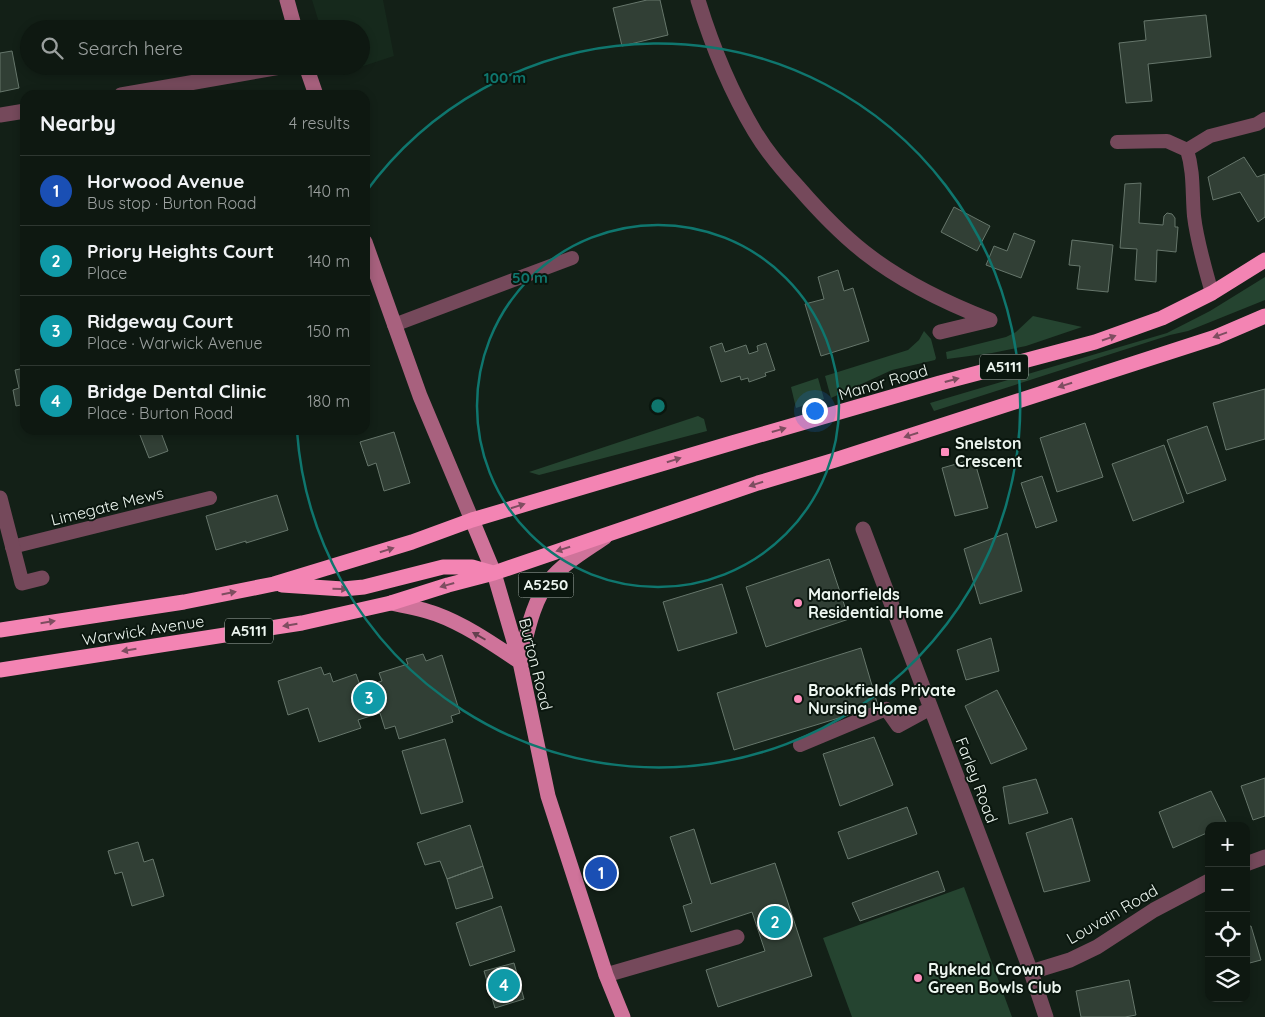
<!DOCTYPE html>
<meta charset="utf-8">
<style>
:root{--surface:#0e1811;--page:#17211a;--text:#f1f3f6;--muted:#9ba09f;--line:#2e3731;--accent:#db2777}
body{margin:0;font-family:Quicksand,sans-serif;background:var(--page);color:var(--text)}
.controls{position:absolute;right:15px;bottom:15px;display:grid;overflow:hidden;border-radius:10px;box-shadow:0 2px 8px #0003}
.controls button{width:45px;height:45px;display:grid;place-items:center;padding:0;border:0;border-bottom:1px solid var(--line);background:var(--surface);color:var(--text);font:25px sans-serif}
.you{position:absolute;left:814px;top:410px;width:18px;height:18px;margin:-12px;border:4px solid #fff;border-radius:50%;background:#1a73e8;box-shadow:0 0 0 8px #1a73e833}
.badge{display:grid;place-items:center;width:32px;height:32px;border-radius:50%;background:var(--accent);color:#fff;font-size:16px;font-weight:700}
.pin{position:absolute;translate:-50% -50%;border:2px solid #fff;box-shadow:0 1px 5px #0006}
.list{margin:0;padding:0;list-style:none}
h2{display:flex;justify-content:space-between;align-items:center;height:65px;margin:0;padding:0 20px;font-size:21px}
h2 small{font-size:16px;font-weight:400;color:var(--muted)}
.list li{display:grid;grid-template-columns:32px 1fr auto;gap:15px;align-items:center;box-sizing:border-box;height:70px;padding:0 20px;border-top:1px solid var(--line)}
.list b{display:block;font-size:19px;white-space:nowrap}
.list p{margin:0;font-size:16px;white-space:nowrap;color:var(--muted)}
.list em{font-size:16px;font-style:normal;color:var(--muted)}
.icon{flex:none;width:28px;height:28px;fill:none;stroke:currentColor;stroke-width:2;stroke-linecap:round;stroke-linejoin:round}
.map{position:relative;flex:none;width:1265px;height:1017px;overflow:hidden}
.search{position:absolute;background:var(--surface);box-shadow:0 2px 8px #0003;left:20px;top:20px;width:350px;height:55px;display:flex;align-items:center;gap:12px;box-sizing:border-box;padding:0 18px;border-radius:28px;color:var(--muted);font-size:19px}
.panel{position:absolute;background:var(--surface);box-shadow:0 2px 8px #0003;left:20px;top:90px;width:350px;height:345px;border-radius:15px}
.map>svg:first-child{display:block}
.built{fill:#16291c}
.green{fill:#254430}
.building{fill:#313f35;stroke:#66766b}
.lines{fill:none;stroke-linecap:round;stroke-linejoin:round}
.lane{stroke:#75495b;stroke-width:14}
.street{stroke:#75495b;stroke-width:15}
.secondary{stroke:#a8617e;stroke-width:15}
.primary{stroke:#cf739a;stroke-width:15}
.highway{stroke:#f384b3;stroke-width:15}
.oneway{fill:#7e4d60}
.oneway2{fill:#63404d}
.ring{fill:none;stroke:#0f766e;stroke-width:2.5}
.poi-dot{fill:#fe8ebd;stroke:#0a160e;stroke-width:2}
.labels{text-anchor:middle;stroke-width:4;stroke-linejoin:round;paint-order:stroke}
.shield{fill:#0a160e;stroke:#a9b3ac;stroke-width:1}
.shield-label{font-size:15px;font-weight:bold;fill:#edf6f0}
.street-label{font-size:16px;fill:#edf6f0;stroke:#0a160e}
.poi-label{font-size:16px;font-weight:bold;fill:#edf6f0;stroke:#0a160e;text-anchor:start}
.centre{fill:#0f766e;stroke:#0a160e;stroke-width:2.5}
.ring-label{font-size:15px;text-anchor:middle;font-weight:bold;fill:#0f766e;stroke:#0a160e;stroke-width:4;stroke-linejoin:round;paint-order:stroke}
</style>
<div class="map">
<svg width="1265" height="1017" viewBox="0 0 1265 1017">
<rect width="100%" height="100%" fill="#132017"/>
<path class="built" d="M312,0H383L394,56L336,75L333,66H361V29H321Z"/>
<path class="green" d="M1265,277V300L1188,331L1170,335L934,411L930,403L1167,333L1210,311Z
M1033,316L1082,327L1026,346L992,353L947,359L946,352L1006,337L1016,332Z
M924,331L931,339L936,358L935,360L892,370L831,398L825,376L908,350L919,340Z
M818,378L824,399L796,408L791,387Z
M698,416L704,419L707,431L539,475L529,472Z
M964,887L1012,1017H852L823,938Z"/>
<path class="building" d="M647,0H660L668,35L622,46L613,8Z
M1206,15L1211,57L1148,64L1152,101L1126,103L1119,43L1146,40L1144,21Z
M12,51L19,88L0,92V53Z
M1244,157L1257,177L1265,174V217L1258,222L1240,192L1213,200L1208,177Z
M1141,183L1139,223L1163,225L1164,216L1167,213L1172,214L1175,218V227H1178L1176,252L1157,250L1156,282L1135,280L1137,249L1120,248L1125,184Z
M954,207L990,226L977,251L941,232Z
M1014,233L1035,241L1021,278L986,265L994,246L1007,251Z
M1072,240L1113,245L1108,292L1077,289L1080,266L1069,265Z
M838,270L844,291L853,288L869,341L821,356L805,304L824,299L818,277Z
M722,343L725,352L746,345L749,354L758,351L757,346L766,343L775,370L765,373L766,376L749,382L748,378L741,380L740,376L721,382L710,347Z
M25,368V404L16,406L13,390L19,388L15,370Z
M1265,389V439L1226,450L1213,403Z
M1085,423L1103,477L1057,492L1040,438Z
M1207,426L1226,480L1187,494L1167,440Z
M138,430H160L168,451L149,458Z
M394,432L410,483L384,491L376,463L368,466L360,442Z
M1164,445L1184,502L1133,521L1112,464Z
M974,459L988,508L955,516L942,468Z
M1042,476L1057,521L1036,528L1021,483Z
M277,495L288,530L246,543V541L216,550L206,516Z
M1007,533L1022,591L980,604L964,549Z
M829,559L849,619L766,647L746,587Z
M722,584L737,633L678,651L663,602Z
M991,638L999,671L966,680L957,650Z
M861,648L878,706L734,750L717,693Z
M423,654L426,661L442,655L460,713L451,716L453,722L399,739L395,726L385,729L380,713L358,720L361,728L319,742L308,708L288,715L278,681L321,667L324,675L330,673L333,682L356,674L361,688L382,681L379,673L408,664L406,659Z
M997,690L1027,749L991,764L965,706Z
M874,737L893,785L840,806L823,754Z
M445,739L463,802L421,814L402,751Z
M1265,778V816L1253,820L1241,786Z
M1036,779L1048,813L1009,824L1003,787Z
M1211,791L1227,824L1223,826H1209V832L1173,848L1159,812Z
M907,807L917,834L848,859L838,832Z
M1072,818L1090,881L1044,892L1026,833Z
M470,825L483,866L447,879L440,861L425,865L417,843Z
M694,829L711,884L775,863L812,976L718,1007L706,970L765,951L752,912L691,932L683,906L692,903L670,837Z
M138,842L144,862L153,859L164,896L132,906L122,872L115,874L108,851Z
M483,866L493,898L456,909L447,879Z
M938,871L945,891L860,921L852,903Z
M501,906L515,951L470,966L456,923Z
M1251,926L1261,960L1246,964V927Z
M514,963L524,999L495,1008L484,971Z
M1129,980L1136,1015L1125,1017H1081L1076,991Z"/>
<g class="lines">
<path class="lane" d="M1117,142L1167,141L1187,150C1194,172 1192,193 1194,216C1197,242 1205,268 1212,293
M1187,150L1210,136L1257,124L1265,119
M394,325L572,258
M12,547L210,498
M800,745L886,709L898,726L931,708"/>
<path class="street" d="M698,0C712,46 730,90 755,132C767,152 783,171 799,188C819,211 840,233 864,252C901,281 946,303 990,320L940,332
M121,95L286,66
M0,115L25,111
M0,498L22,583L42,578
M863,529L1031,972L1046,1017
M1246,864L1265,857
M1031,972L1070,960L1097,947L1154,910L1209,881
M606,975L737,937"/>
<path class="secondary" d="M287,0L295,29
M306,66L316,95
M365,242L420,396L472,520"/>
<path class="primary" d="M472,520L494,573L520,662L548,796L606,975L623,1017
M391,603C406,606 422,609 436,614C466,625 493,644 520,662
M520,661C527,634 532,602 550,580C562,564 588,549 605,537"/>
<path class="highway" d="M282,585L343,589L364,587L443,567H472L493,573
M0,630L184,602L274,584L412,542L472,520L732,443L940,383L1095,342L1162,318L1212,293L1265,260
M0,670L302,623L391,603L448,585L494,573L758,483L835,460L1216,337L1265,316"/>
</g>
<defs><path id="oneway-solid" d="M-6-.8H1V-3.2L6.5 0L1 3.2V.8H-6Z" transform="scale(1.25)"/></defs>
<g class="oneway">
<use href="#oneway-solid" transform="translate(1220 335) rotate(160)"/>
<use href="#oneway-solid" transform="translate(1109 338) rotate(-19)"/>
<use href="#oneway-solid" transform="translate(952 380) rotate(-15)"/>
<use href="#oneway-solid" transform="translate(1065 385) rotate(162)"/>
<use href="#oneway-solid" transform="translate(779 430) rotate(-16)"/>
<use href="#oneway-solid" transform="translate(911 435) rotate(162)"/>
<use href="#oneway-solid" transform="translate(674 460) rotate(-17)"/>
<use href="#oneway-solid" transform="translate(756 484) rotate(162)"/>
<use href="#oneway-solid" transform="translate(518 506) rotate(-17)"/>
<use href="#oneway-solid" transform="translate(563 549) rotate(162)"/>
<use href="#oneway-solid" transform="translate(387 550) rotate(-17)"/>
<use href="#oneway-solid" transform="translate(447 585) rotate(164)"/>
<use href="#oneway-solid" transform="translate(340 589) rotate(1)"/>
<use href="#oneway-solid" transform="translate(229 593) rotate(-11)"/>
<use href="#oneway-solid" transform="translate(48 622) rotate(-9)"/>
<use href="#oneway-solid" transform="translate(290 625) rotate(171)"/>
<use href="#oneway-solid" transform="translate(129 650) rotate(171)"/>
</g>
<use class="oneway2" href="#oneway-solid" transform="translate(479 636) rotate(-150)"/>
<g class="ring">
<circle cx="658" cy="406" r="181"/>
<path d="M365 193A362 362 0 1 1 297 431"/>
</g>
<g class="poi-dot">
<rect x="940" y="447" width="10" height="10" rx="2.5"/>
<circle cx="798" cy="603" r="5"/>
<circle cx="798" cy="699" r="5"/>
<circle cx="918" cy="978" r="5"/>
</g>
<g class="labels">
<g class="shield">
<rect x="980" y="354.5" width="48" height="25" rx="4"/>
<rect x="518.5" y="572.5" width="55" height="25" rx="4"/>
<rect x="225" y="618.5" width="48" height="25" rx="4"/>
</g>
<g class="shield-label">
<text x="1004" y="372">A5111</text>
<text x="546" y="590">A5250</text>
<text x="249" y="636">A5111</text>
</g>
<g class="street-label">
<text transform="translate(883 382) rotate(-16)" y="6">Manor Road</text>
<text transform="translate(107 506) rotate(-14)" y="6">Limegate Mews</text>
<text transform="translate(143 630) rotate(-9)" y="6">Warwick Avenue</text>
<text transform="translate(536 664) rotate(76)" y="6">Burton Road</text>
<text transform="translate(977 780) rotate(69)" y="6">Farley Road</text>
<text transform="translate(1112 914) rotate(-30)" y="6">Louvain Road</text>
</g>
<g class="poi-label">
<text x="955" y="449">Snelston<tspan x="955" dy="18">Crescent</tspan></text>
<text x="808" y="600">Manorfields<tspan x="808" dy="18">Residential Home</tspan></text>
<text x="808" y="696">Brookfields Private<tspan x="808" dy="18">Nursing Home</tspan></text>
<text x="928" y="975">Rykneld Crown<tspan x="928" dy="18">Green Bowls Club</tspan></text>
</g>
</g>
<circle cx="658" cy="406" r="8" class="centre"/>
<g class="ring-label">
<text x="505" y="83">100 m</text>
<text x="530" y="283">50 m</text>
</g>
</svg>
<div class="controls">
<button>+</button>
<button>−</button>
<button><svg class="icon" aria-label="locate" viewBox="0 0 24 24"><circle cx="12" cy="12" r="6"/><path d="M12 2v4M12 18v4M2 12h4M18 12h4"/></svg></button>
<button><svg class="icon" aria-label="layers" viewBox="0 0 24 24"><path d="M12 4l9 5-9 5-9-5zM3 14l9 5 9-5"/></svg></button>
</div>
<div class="you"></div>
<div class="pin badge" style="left:601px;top:873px;background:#1a4fb4">1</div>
<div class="pin badge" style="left:775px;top:922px;background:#0f9aa8">2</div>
<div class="pin badge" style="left:369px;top:698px;background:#0f9aa8">3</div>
<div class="pin badge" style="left:504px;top:985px;background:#0f9aa8">4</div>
<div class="search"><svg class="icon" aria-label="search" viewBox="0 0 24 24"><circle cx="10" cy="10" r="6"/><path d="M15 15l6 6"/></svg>Search here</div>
<section class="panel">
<h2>Nearby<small>4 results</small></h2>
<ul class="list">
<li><span class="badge" style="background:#1a4fb4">1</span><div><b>Horwood Avenue</b><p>Bus stop · Burton Road</p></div><em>140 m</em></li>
<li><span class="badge" style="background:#0f9aa8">2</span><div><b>Priory Heights Court</b><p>Place</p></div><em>140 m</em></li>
<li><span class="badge" style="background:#0f9aa8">3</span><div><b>Ridgeway Court</b><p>Place · Warwick Avenue</p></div><em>150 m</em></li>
<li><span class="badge" style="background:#0f9aa8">4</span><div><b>Bridge Dental Clinic</b><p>Place · Burton Road</p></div><em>180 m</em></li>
</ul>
</section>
</div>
